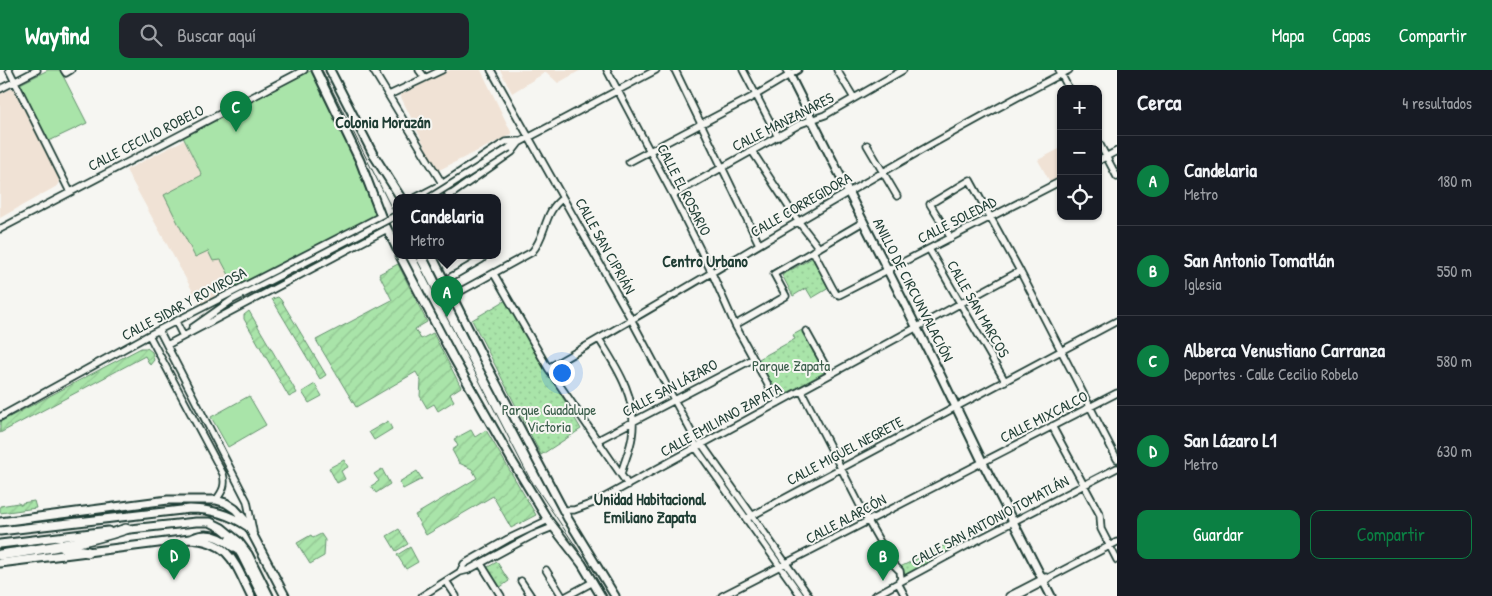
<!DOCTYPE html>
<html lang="es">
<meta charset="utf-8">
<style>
:root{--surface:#171b24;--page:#20242c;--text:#f1f3f6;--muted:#9ea1a6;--line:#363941;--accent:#0b8043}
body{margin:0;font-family:"Patrick Hand",sans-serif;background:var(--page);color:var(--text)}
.controls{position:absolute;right:15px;top:15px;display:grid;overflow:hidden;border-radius:10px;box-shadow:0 1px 4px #0004}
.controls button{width:45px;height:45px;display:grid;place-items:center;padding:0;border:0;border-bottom:1px solid var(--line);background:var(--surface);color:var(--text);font:25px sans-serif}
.you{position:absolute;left:561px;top:302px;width:18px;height:18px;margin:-12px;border:4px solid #fff;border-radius:50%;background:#1a73e8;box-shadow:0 0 0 8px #1a73e833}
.badge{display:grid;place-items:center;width:32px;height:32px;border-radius:50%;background:var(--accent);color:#fff;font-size:16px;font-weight:700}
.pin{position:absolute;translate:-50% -41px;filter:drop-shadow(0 1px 2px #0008)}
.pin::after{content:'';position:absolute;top:26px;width:18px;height:15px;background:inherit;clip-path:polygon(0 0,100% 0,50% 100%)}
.popup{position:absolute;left:393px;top:124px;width:108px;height:65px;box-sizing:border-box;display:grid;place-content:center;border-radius:10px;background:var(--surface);filter:drop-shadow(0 1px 4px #0005);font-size:16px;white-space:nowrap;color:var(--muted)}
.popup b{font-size:19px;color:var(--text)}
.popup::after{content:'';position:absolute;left:50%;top:100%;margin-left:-10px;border:10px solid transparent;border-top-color:var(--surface)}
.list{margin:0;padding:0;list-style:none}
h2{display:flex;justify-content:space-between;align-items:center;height:65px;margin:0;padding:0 20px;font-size:21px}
h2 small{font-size:16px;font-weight:400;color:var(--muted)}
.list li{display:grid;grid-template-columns:32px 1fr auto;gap:15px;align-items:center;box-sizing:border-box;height:90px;padding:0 20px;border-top:1px solid var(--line)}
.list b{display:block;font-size:19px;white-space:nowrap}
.list p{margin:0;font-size:16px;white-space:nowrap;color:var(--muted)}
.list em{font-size:16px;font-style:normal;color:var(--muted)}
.actions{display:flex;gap:10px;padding:15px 20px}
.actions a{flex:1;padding:11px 0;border:1px solid var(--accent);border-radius:10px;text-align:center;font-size:18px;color:var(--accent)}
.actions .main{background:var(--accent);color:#fff}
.icon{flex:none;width:28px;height:28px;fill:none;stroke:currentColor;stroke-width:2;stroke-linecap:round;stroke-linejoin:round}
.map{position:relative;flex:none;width:1117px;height:526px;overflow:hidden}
header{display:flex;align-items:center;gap:30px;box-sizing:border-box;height:70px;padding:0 25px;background:var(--accent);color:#fff}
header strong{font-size:24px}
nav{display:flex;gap:28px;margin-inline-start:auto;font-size:18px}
.search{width:350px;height:45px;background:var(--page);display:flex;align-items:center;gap:12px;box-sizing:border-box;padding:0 18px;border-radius:10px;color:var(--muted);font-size:19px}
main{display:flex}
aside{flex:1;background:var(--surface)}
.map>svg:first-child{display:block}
.built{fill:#f0e2d5}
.grass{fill:#a9e4a9;stroke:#64906e}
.park{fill:url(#park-dots);stroke:#64906e}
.garden{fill:url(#garden-furrows);stroke:#64906e}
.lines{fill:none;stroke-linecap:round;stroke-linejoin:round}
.minor-casing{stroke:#1f3d34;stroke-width:9}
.major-casing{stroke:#1f3d34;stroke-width:11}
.highway-casing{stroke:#1f3d34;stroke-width:12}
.minor{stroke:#f6f6f2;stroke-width:5.5}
.major{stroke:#f6f6f2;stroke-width:7}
.highway{stroke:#f6f6f2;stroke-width:9}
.rail{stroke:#1f3d34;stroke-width:1}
.minor-bridge-casing{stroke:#1f3d34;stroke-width:9;stroke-linecap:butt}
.minor-bridge{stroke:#f6f6f2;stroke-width:5.5}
.labels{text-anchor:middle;stroke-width:4;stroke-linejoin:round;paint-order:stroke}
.street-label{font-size:15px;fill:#1f3d34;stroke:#f6f6f2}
.park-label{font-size:15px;fill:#3b5e4b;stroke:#f6f6f2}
.neighbourhood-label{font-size:16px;font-weight:bold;fill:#1f3d34;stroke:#f6f6f2}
</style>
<header>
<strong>Wayfind</strong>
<div class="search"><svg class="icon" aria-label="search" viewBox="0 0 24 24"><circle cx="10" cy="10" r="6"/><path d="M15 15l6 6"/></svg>Buscar aquí</div>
<nav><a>Mapa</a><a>Capas</a><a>Compartir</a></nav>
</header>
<main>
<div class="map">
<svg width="1117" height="526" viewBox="0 0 1117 526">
<defs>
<pattern id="park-dots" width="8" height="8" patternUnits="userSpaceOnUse" patternTransform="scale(1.25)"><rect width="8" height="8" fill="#a9e4a9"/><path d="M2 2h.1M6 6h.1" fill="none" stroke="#91c492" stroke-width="1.8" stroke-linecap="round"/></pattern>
<pattern id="garden-furrows" width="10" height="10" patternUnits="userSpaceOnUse" patternTransform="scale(1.25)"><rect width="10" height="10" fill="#a9e4a9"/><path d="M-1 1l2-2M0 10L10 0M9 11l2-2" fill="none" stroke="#91c492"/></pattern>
</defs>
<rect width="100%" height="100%" fill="#f6f6f2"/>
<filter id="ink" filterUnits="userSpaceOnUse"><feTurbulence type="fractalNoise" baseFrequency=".02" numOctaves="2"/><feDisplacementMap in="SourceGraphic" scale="10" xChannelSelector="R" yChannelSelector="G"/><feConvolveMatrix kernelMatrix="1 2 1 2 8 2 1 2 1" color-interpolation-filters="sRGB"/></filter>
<g filter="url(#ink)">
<path class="built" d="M450,0H481L512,64L437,101L400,25Z
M500,0H581L558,13L546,2L512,23Z
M13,18L60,109L57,116L0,148V24Z
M184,70L202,105L165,125L195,187L208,180L221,190L237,220L202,238L126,100Z
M1061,78V106L1050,112L1038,90Z"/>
<path class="grass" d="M48,0H60L87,53L49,71L20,14Z
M312,0L353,78L376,145L237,220L221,190L213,191L208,181L195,187L164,125L202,105L183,67Z
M249,326L266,355L228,377L211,347Z"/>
<path class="park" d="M812,188L829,218L812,228L806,218L793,226L782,205Z
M506,230L581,359L541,385L472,250Z
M802,260L825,302L778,328L757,290L795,269L793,265Z
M960,468L963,474L905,505L900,497Z
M497,492L509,511L499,518L486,498Z"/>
<path class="garden" d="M398,194L427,252L415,259L421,269L433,263L461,317L450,324L454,331L438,341L434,334L427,338L420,326L421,311L416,302L356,337L316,270L392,230L379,204Z
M278,227L281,230L326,305L320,309L272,229Z
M249,241L297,323L289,327L244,249V245Z
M141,278H147L152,282L154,290L150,295L145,286L0,363V352Z
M315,314L322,326L309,333L302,322Z
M388,351L392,359L374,370L369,362Z
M471,360L475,367L486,360L536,445L511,458L493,426L426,465L415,445L477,408L472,399L459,393L452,380L458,376L454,369Z
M344,390L348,397L341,401L345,409L337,413L329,398Z
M382,399L390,414L376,423L371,416L379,411L374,404Z
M417,401L422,409L403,419L399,412Z
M34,431L36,438L0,443V436L18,433L22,435V433Z
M399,459L408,474L396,481L387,466Z
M321,464L325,470L324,486L310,494L297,473L311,465L313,468Z
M410,477L418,492L406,499L397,485Z"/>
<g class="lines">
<g class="minor-casing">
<path id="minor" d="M9,0L70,122
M64,0L66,3L71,0
M373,0L451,128
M419,0L425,8
M491,0L631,249L694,367L696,378L801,526
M607,0L673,125L711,201L735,255L778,333
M675,0L759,174
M743,0L778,67
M837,0L854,28
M1059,0L1069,19
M0,19L37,0
M389,25L442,0
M1098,71L1117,107
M867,75L897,126
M509,78L656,0
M752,81L798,151L819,178
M1098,91L1117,81
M629,92L756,25L798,0
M673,125L800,54L825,45L903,0
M415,128L442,114L505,72L519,71
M446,128L512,82L519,73
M0,159L304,0
M951,168L930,134L970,110L1020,201L1117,389
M929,179L1005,311
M813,181L833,219L836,224L839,225L1061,111
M494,204L548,298L628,415
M444,211L482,189L484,186
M452,226L532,182C547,165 543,142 563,128
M176,252L183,266
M735,255L786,226L774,204L863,152
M192,258L232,230L281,205
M159,260L247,431L253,461
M806,261L830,304
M149,265L223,404C226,415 223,421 216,430
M599,269C618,299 638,329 632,367C630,380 624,392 621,404
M167,275L387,159
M548,298C722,199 891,92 1069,0
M801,320L868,451L892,493L900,501L901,509L898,513L905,526
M0,347L149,265L381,146
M1052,356L1100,445L1101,459L1117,490
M598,370L753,289
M701,373L809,526
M563,440H574L596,432L1020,201
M746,449L1117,251
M481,494L501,526
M546,500L562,526
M460,502L464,494L508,469L548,450
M446,511L456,526
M521,511L531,526
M422,526L460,502L468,500L533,465L553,457
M567,526L593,512
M722,526L1117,323
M874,526L966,476L1117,398
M1009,526L1046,507
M1017,526L1044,512L1050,507L1117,472"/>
</g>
<g class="major-casing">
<path id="major" d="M316,0L360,91L381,146L397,179
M330,0L373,84L401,128
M787,0L941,306L983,393L1051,526
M400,186L453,287L511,389L548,450L582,494L601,526
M432,186L486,294L568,449L615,526
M0,452L168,430H216L226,433L235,439L245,450L285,526
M121,460L196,452H210L222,458L239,472L248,484L269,526
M0,461L190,439C212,439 229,444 247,456
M230,467L241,484L262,526
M193,468C207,461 221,467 233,477
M0,474L108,461
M0,493L190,469C230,471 235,494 251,526"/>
</g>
<g class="highway-casing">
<path id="highway" d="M64,478L88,482
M0,485C43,479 85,473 126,459"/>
</g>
<use href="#minor" class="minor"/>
<use href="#major" class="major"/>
<use href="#highway" class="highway"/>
<path class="rail" d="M322,0L397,149
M415,186L529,407L577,478L607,526"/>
<g class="minor-bridge-casing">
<path id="minor-bridge" d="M429,128L509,78
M281,205L397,145"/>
</g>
<use href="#minor-bridge" class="minor-bridge"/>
</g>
</g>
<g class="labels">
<g class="street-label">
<text transform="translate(783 52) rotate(-27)" y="5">CALLE MANZANARES</text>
<text transform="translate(146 68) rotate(-27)" y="5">CALLE CECILIO ROBELO</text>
<text transform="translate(684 120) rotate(63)" y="5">CALLE EL ROSARIO</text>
<text transform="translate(801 135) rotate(-30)" y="5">CALLE CORREGIDORA</text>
<text transform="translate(957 150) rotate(-27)" y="5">CALLE SOLEDAD</text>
<text transform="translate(605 176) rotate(61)" y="5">CALLE SAN CIPRIÁN</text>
<text transform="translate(913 220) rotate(63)" y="5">ANILLO DE CIRCUNVALACIÓN</text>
<text transform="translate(184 234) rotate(-28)" y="5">CALLE SIDAR Y ROVIROSA</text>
<text transform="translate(978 239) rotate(60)" y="5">CALLE SAN MARCOS</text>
<text transform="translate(670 318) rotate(-28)" y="5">CALLE SAN LÁZARO</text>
<text transform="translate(1044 347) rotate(-27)" y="5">CALLE MIXCALCO</text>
<text transform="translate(721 350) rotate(-29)" y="5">CALLE EMILIANO ZAPATA</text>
<text transform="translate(845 381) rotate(-28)" y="5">CALLE MIGUEL NEGRETE</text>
<text transform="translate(846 449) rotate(-28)" y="5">CALLE ALARCÓN</text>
<text transform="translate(990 451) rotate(-28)" y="5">CALLE SAN ANTONIO TOMATLÁN</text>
</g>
<g class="park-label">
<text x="791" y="301">Parque Zapata</text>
<text x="549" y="345">Parque Guadalupe<tspan x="549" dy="17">Victoria</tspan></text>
</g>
<g class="neighbourhood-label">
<text x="383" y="58">Colonia Morazán</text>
<text x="705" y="197">Centro Urbano</text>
<text x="650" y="435">Unidad Habitacional<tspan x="650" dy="18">Emiliano Zapata</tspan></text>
</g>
</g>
</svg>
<div class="controls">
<button>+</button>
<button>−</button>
<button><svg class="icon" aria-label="locate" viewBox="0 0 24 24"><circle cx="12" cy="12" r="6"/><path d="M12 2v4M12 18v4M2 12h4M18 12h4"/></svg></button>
</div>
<div class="you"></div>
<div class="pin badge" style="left:447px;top:247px">A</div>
<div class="popup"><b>Candelaria</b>Metro</div>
<div class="pin badge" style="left:883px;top:511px">B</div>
<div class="pin badge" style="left:236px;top:62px">C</div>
<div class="pin badge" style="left:174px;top:510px">D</div>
</div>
<aside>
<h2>Cerca<small>4 resultados</small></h2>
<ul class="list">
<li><span class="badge">A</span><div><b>Candelaria</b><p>Metro</p></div><em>180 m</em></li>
<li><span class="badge">B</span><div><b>San Antonio Tomatlán</b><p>Iglesia</p></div><em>550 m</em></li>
<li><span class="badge">C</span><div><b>Alberca Venustiano Carranza</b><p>Deportes · Calle Cecilio Robelo</p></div><em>580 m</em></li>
<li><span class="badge">D</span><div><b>San Lázaro L1</b><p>Metro</p></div><em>630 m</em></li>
</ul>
<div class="actions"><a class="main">Guardar</a><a>Compartir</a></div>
</aside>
</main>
